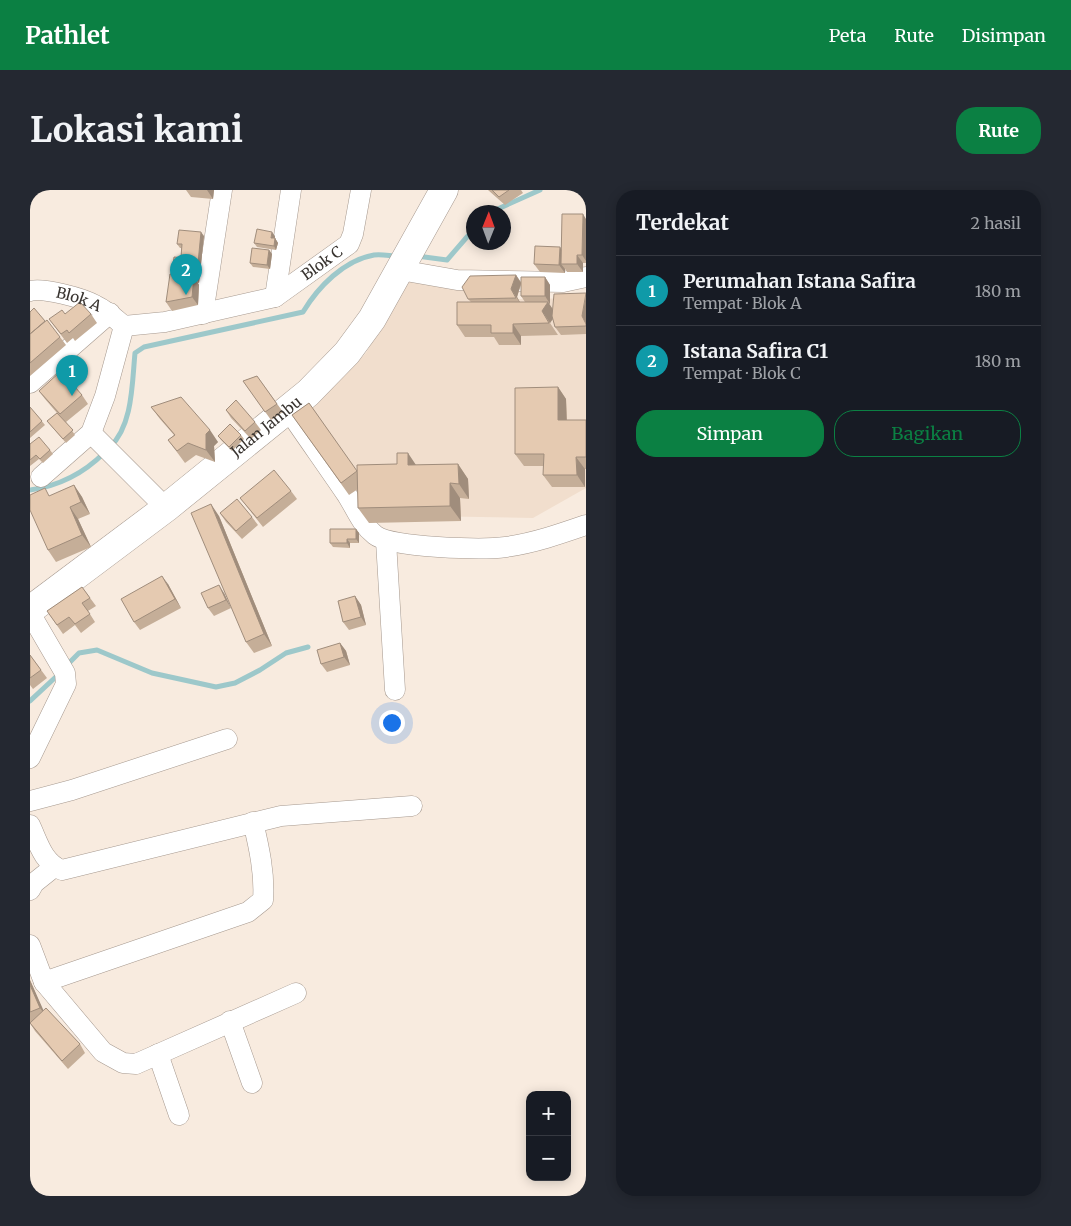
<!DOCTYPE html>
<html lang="id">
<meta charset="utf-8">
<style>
:root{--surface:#171b24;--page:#242831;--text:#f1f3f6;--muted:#9ea1a6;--line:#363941;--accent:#0b8043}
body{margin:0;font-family:Merriweather,serif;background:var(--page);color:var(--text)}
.controls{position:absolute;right:15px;bottom:15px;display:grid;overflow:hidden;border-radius:10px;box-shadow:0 2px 12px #0003}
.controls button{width:45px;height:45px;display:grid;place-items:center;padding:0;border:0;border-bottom:1px solid var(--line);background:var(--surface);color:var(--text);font:25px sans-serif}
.compass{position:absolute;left:436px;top:15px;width:45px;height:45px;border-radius:50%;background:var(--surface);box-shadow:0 2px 12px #0003;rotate:1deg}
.you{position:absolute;left:361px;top:532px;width:18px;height:18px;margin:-12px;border:4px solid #fff;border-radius:50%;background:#1a73e8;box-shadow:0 0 0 8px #1a73e833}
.badge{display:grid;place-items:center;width:32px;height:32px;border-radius:50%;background:var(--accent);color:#fff;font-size:16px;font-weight:700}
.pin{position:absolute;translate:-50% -41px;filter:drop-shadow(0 1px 2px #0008)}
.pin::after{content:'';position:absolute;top:26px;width:18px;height:15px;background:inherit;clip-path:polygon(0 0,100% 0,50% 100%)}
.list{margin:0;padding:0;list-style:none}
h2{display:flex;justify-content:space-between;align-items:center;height:65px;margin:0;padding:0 20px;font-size:21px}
h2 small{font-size:16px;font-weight:400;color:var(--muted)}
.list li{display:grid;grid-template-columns:32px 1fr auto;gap:15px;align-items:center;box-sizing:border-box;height:70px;padding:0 20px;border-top:1px solid var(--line)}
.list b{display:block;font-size:19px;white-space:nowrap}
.list p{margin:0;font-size:16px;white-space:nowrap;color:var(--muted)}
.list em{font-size:16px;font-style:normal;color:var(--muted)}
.actions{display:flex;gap:10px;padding:15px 20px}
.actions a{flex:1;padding:11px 0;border:1px solid var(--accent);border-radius:20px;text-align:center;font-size:18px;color:var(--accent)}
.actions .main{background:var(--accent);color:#fff}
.map{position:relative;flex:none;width:556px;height:1006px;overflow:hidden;border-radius:20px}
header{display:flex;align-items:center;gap:30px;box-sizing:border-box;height:70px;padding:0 25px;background:var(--accent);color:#fff}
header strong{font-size:24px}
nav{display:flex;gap:28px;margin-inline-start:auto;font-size:18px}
.intro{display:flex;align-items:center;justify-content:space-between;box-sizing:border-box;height:120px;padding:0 30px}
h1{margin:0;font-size:35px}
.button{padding:12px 22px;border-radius:20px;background:var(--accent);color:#fff;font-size:18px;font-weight:700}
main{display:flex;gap:30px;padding:0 30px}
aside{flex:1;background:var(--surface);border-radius:20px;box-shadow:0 2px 12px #0003}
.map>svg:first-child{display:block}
.built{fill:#f1decd}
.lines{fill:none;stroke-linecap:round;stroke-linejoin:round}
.stream{stroke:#9dc8ca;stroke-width:5}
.street-casing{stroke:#a6998f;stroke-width:21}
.secondary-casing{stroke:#a6998f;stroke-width:29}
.street{stroke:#fff;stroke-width:20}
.secondary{stroke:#fff;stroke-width:28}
.wall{fill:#c5ae98;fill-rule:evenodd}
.shaded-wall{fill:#a08d7c}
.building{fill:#e5cab1;stroke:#a08d7c}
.labels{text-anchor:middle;stroke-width:5;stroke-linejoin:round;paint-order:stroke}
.street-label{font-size:15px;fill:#393430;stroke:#fff}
</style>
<header>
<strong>Pathlet</strong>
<nav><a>Peta</a><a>Rute</a><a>Disimpan</a></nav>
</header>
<div class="intro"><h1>Lokasi kami</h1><a class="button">Rute</a></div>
<main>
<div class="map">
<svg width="556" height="1006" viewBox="0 0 556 1006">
<rect width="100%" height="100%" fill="#f8ebdf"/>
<path class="built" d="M379,84L437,94L440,110L556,108V298L503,328L333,325L271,230L336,163Z"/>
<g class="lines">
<path class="stream" d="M461,22L510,0
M387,66L417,70L443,40
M80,257C103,235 102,193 105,163L114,157L273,122C288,97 314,70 344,65C352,64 361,66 368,66
M0,300C28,296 54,283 74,263
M36,476L49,463L67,460L122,483L186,497L205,493L230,480L256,463L278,457
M0,511L29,484"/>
<g class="street-casing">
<g id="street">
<path d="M370,80L427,90L533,92L556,87"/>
<path id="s1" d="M0,101C12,97 53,108 65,115C76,120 85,128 94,136L75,206L61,243L11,287"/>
<path d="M245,107L261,0"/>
<path d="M173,124L192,0"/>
<path id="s2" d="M94,136L135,132L245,107L319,54L323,44L331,0"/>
<path d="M0,193L80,123"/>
<path d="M259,221C278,249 298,277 317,305C326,319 331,334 345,345C361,358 454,360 476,357C504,353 530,344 556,335"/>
<path d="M61,243L136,318"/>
<path d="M356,351L365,500"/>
<path d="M0,423L35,483L36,494L0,568"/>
<path d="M0,611L42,600L197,549"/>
<path d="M0,635C8,652 13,673 32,680L251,626L382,616"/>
<path d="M0,700L4,693L24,677"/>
<path d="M0,755L14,792L73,862L93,873L106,874L266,803"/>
<path d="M14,792L218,722L233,710C235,684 229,657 223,632"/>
<path d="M200,831L222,893"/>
<path d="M128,864L149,925"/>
</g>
</g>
<g class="secondary-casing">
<g id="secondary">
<path id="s3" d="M0,420L136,318L278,203L317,163L342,129L414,0"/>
</g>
</g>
<use href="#street" class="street"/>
<use href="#secondary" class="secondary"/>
</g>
<path class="wall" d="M156,0H184L183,9L161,7Z
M458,0H491L493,3L475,15Z
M556,29V73H553V82H537L535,79V83L510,82L504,74L530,57L531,60Z
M174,46L169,93H168L169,95L168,115L142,121L136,112L143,84L142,83L151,67V58H150L147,54Z
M245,46V48L248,53L246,60L227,57L224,53Z
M239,60L242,64L240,79L223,77L220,73Z
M486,85L491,92L515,87L520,95V114H519L523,120L556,103V144L531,145L525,137L523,129L520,133L528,145L491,146V155H469L464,147H435L427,135L441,112L438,109ZM491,95V106L495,112H490L487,107Z
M0,122L30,147L36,155L0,186Z
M35,124H61L67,133L45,151L43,148L37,153L19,129Z
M227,186L253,222L241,230L213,191Z
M528,197L536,209L537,230H556V279H555V297H522L513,285L514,276H494L485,264Z
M9,201L52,205L58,214L36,232L45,245L36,253L17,231L27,223L15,209Z
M279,213L327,282L386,275L428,274L438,289L439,309L430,308L431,331L339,333L328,318V299L319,305L262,225Z
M0,217L15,235L0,248Z
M121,217L188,252L184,256L185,272L166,265L155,273L138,250L144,245L130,229Z
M196,220L225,232L231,240L221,249L201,228Z
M211,245L214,249L202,261L191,250L188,246Z
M0,254L20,260L23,264L13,273L9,269L0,276Z
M44,295L52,307L60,324L48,329L61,357L26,372L18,360L21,306Z
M261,301L267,309L233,337L210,308Z
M190,323L222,327L228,335L212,349L196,332Z
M189,326L242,456L224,463L216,452Z
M326,339L329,343V353H320V358L303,357L300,353Z
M138,394L151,418L110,440L104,432Z
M52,397L66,416L58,421L65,432L51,443L45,435L33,444L17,421Z
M194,403L201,418L184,426L178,418Z
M325,406L331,415L336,435L319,440L313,432Z
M310,453L316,461L320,475L297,482L291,474Z
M0,465L17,488L3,499L0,495Z
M0,790L13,821L50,854L55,863L38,879L5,841L0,833Z"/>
<path class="shaded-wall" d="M177,0H184L183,9Z
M553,24L556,29V71L552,65Z
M171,42L174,46L169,93L163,85L165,69Z
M242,42L245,46L244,52L241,48Z
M245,48L248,53L246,60L244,56Z
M530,57L535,66L531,74L535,79V83L529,75Z
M239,60L242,64L240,79L237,75Z
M547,65L553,73V82L547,74Z
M486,85L491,93L487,107L492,116L481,99Z
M164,86L169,95L168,115L162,107Z
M515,87L520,95V114L515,106Z
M556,106V134L552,126Z
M518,112L526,124L520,133L528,145L512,121Z
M483,134L491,146V155L483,143Z
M528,197L536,209L537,242L528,230Z
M180,240L188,252L184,256L185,272L176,260V244Z
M378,263L388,278L378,275Z
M546,267L555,279V297L547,285Z
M428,274L438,289L439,309L429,294Z
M420,293L430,308L431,331L420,316Z
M44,295L52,307L60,324L51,312Z
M181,314L189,326L242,456L234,444Z
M40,317L48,329L61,357L52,345Z
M326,339L329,343V353L326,349Z
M317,349L320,353V358L317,353Z
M132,386L138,394L151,418L145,409Z
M189,395L194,403L201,418L196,410Z
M325,406L331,415L336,435L331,427Z
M310,453L316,461L320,475L314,467Z
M0,790L16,826L10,818L0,795Z"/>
<path class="building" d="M462,0H479L469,7Z
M532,24H553L552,65H547V74H531Z
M227,39L242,42L241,48H245L244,56L224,53Z
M149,40L171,42L168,73L165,69L151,67L152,54H147Z
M505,56L530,57L529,75L504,74Z
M222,58L239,60L237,75L220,73Z
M144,67L165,69L163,85L142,83Z
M140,84L164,86L162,107L136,112Z
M486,85L481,99L486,108L438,109L432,97L440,86Z
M491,87H515V106H491Z
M556,103L552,126L556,134V136L525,137L522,126L524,104Z
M50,112L61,124L39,143L37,140L31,144L19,129L32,120L35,124Z
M427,112H518L512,121L519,133L483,134V143H461V135H427Z
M4,118L15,131L0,144V122Z
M17,130L30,147L0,173V144Z
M31,181L52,205L30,224L9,201Z
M227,186L247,214L235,222L213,191Z
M528,197V230H556V267H546L547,285H513L514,264H485V198Z
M151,207L180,240L176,244V260L158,253L147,261L138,250L145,245L121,217Z
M206,210L225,232L215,241L196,220Z
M279,213L327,281L311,293L262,225Z
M0,217L12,231L0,242Z
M27,223L43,240L33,249L17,231Z
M200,234L211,245L199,257L188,246Z
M9,247L20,260L10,269L6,265L0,270V254Z
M367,263H378V275L428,274L429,294L420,293V316L328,318L327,275L367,274Z
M244,280L261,301L227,328L210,308Z
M44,295L51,312L40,317L52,345L18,360L0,320V305L15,298L19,306Z
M207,309L222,327L206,341L190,323Z
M181,314L234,444L216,452L161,323Z
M300,339H326V349H317V353H300Z
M132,386L145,409L104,432L91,409Z
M189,395L196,410L178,418L171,403Z
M52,397L60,408L52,413L60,424L45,434L39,427L27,435L17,421Z
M325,406L331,427L313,432L308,411Z
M310,453L314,467L291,474L287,460Z
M0,465L11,480L0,488Z
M0,795L10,818L0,822Z
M16,818L50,854L32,871L0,833Z"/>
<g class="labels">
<g class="street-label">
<text dy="5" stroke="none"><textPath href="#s2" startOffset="212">Blok C</textPath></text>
<text dy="5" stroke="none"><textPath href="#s1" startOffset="50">Blok A</textPath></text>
<text dy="5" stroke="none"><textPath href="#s3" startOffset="299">Jalan Jambu</textPath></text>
</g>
</g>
</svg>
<div class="controls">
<button>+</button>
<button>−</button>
</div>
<svg class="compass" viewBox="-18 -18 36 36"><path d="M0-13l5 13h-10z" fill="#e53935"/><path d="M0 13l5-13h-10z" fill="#9ea1a6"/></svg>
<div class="you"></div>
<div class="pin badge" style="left:42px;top:206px;background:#0f9aa8">1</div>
<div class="pin badge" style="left:156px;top:105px;background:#0f9aa8">2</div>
</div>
<aside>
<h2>Terdekat<small>2 hasil</small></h2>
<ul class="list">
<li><span class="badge" style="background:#0f9aa8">1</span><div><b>Perumahan Istana Safira</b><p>Tempat · Blok A</p></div><em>180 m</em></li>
<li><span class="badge" style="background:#0f9aa8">2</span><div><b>Istana Safira C1</b><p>Tempat · Blok C</p></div><em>180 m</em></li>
</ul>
<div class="actions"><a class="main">Simpan</a><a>Bagikan</a></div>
</aside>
</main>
